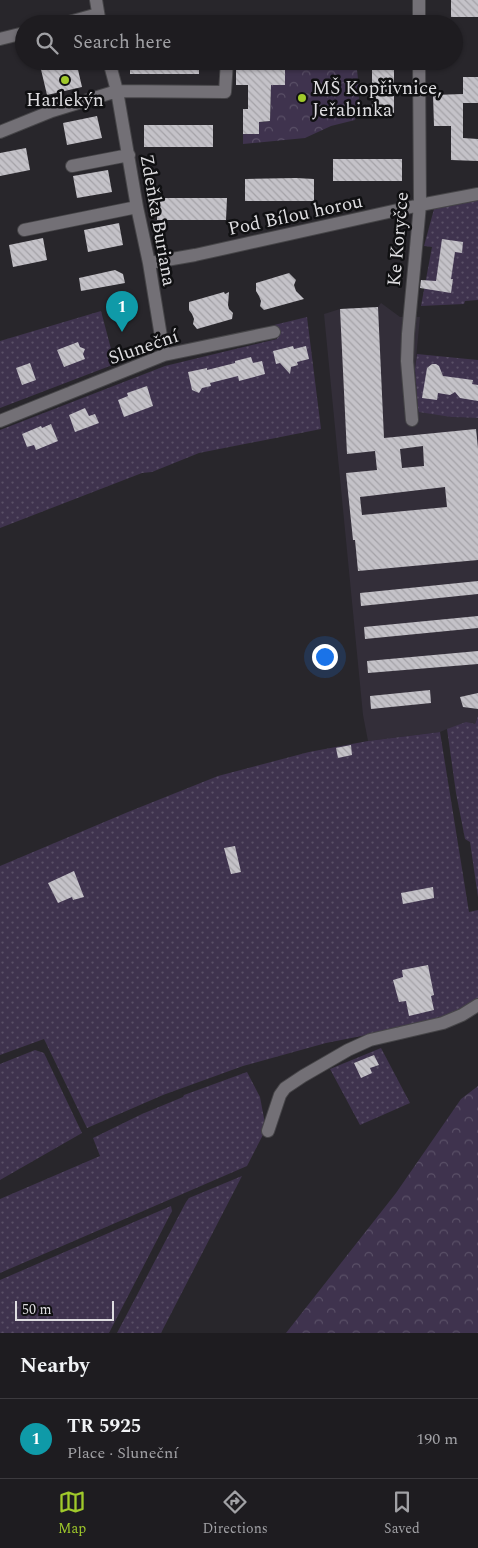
<!DOCTYPE html>
<meta charset="utf-8">
<style>
:root{--surface:#1e1c20;--page:#2b292d;--text:#f1f3f6;--muted:#a1a1a5;--line:#3c3a3e;--accent:#a0c92b}
body{margin:0;font-family:Spectral,serif;background:var(--page);color:var(--text)}
.scale{position:absolute;left:15px;bottom:12px;width:99px;box-sizing:border-box;padding-left:5px;border:2px solid #dedde0;border-top:0;font-size:14px;line-height:18px;white-space:nowrap;color:#dedde0;-webkit-text-stroke:4px #101012;paint-order:stroke}
.you{position:absolute;left:324px;top:656px;width:18px;height:18px;margin:-12px;border:4px solid #fff;border-radius:50%;background:#1a73e8;box-shadow:0 0 0 8px #1a73e833}
.badge{display:grid;place-items:center;width:32px;height:32px;border-radius:50%;background:var(--accent);color:#fff;font-size:16px;font-weight:700}
.pin{position:absolute;translate:-50% -41px;filter:drop-shadow(0 1px 2px #0008)}
.pin::after{content:'';position:absolute;top:26px;width:18px;height:15px;background:inherit;clip-path:polygon(0 0,100% 0,50% 100%)}
.list{margin:0;padding:0;list-style:none}
h2{display:flex;justify-content:space-between;align-items:center;height:65px;margin:0;padding:0 20px;font-size:21px}
h2 small{font-size:16px;font-weight:400;color:var(--muted)}
.list li{display:grid;grid-template-columns:32px 1fr auto;gap:15px;align-items:center;box-sizing:border-box;height:80px;padding:0 20px;border-top:1px solid var(--line)}
.list b{display:block;font-size:19px;white-space:nowrap}
.list p{margin:0;font-size:16px;white-space:nowrap;color:var(--muted)}
.list em{font-size:16px;font-style:normal;color:var(--muted)}
.icon{flex:none;width:28px;height:28px;fill:none;stroke:currentColor;stroke-width:2;stroke-linecap:round;stroke-linejoin:round}
.map{position:relative;flex:none;width:478px;height:1333px;overflow:hidden}
.search{position:absolute;background:var(--surface);box-shadow:0 1px 4px #0004;left:15px;right:15px;top:15px;height:55px;display:flex;align-items:center;gap:12px;box-sizing:border-box;padding:0 18px;border-radius:28px;color:var(--muted);font-size:19px}
.sheet{height:145px;background:var(--surface)}
nav{display:flex;justify-content:space-around;align-items:center;box-sizing:border-box;height:70px;border-top:1px solid var(--line);background:var(--surface);font-size:14px;color:var(--muted)}
nav a{display:grid;justify-items:center;gap:2px}
nav .on{color:var(--accent)}
.map>svg:first-child{display:block}
.built{fill:#332e39}
.grass{fill:url(#grass-dots)}
.forest{fill:url(#forest-crowns)}
.building{fill:url(#building-back-hatch);fill-rule:evenodd}
.lines{fill:none;stroke-linecap:round;stroke-linejoin:round}
.street-casing{stroke:#464548;stroke-width:14}
.street{stroke:#737076;stroke-width:12}
.poi-dot{fill:#a0c92b;stroke:#101012;stroke-width:2}
.labels{text-anchor:middle;stroke-width:5;stroke-linejoin:round;paint-order:stroke}
.poi-label{font-size:19px;fill:#dedde0;stroke:#101012;text-anchor:start}
.street-label{font-size:19px;fill:#dedde0;stroke:#101012}
</style>
<div class="map">
<svg width="478" height="1333" viewBox="0 0 478 1333">
<defs>
<pattern id="grass-dots" width="8" height="8" patternUnits="userSpaceOnUse" patternTransform="scale(1.25)"><rect width="8" height="8" fill="#3f334e"/><path d="M2 2h.1M6 6h.1" fill="none" stroke="#5a5067" stroke-width="1.8" stroke-linecap="round"/></pattern>
<pattern id="forest-crowns" width="20" height="18" patternUnits="userSpaceOnUse" patternTransform="scale(1.25)"><rect width="20" height="18" fill="#3f334e"/><path d="M2 6a3 3 0 1 1 6 0M12 15a3 3 0 1 1 6 0" fill="none" stroke="#5a5067"/></pattern>
<pattern id="building-back-hatch" width="6" height="6" patternUnits="userSpaceOnUse" patternTransform="scale(1.25)"><rect width="6" height="6" fill="#c4c2c8"/><path d="M-1 5l2 2M0 0l6 6M5-1l2 2" fill="none" stroke="#a4a2a7"/></pattern>
</defs>
<rect width="100%" height="100%" fill="#28262b"/>
<path class="built" d="M381,303L400,317H420L415,369L418,409L451,417L478,418V716L475,724L447,729L440,732L368,741L363,715L324,314L340,309L378,307Z"/>
<path class="grass" d="M478,200V300L465,301L464,304L421,306L432,247L424,246L434,209Z
M101,311L115,364L0,408V341Z
M307,317L321,429L199,453L152,472L142,473L0,528V430L165,366L277,339L274,325Z
M417,354L478,360V418L451,417L419,412L418,409L415,369Z
M478,716V897L470,842L465,839L456,793L447,729L466,722L475,724Z
M440,732L469,912L478,910V999L453,1015L412,1026L326,1043L243,1066L163,1095L87,1128L44,1039L0,1055V866L128,812L218,776L309,752L368,741Z
M381,1048L410,1103L360,1125L330,1069Z
M35,1050L44,1053L82,1133L0,1180V1064Z
M247,1072L260,1097L266,1129L247,1166L0,1273V1199L100,1156L93,1138L142,1114L183,1097L184,1095Z
M242,1176L161,1333H117L186,1202L189,1198Z
M171,1206L172,1211L109,1333H0V1280Z"/>
<path class="forest" d="M247,18H268L289,24H247Z
M285,61H356C358,80 362,102 355,120L331,126L305,138L243,144V134H259V122L270,121L271,85Z
M478,1086V1333H286L396,1193L461,1099Z"/>
<path class="building" d="M451,0H478V17H451Z
M39,61H76L82,87L47,95Z
M130,61H199V74H130Z
M236,61H285V85H271L270,121L259,122V134H243V109H248V85H236Z
M372,61H394V115H372Z
M463,77H478V103H463V96V138L478,139V161L451,160V126H434L433,95L463,94Z
M97,116L102,138L67,145L63,123Z
M144,125H213V147H144Z
M26,148L30,170L0,176V153Z
M333,159H402V181H333Z
M108,170L112,192L77,198L73,176Z
M296,178L314,179V201H245V179Z
M157,198H227L226,220H157Z
M119,223L123,245L88,252L84,230Z
M43,238L47,260L13,267L9,245Z
M442,239L463,242L462,253L455,252L451,279H453L451,293L420,288L421,280L436,281Z
M115,270L123,274L125,283L81,291L79,278Z
M289,273L296,280L294,285L296,291L304,299L264,310L260,306L261,301L259,296L256,291V283Z
M224,292L225,294L229,292L228,305L229,309L233,313L232,319L197,329L193,324L194,319L192,314L189,310V302Z
M378,307L384,438L476,429L478,448V560L358,571L355,540H353L346,473L377,470L375,451L347,454L340,309ZM423,446L424,466L402,468L400,449ZM445,487L447,507L362,515L360,497Z
M78,342L80,347L85,349L83,354L85,359L64,367L57,350Z
M293,346L294,349L306,346L309,359L297,362L298,365L291,367L290,374L280,363L276,364L273,351Z
M251,357L253,363L262,361L265,374L239,381L238,376L210,383L211,386L202,388L199,393L192,390L188,372L207,368V370L235,363V361Z
M30,363L36,380L22,385L16,368Z
M432,364H436L439,366L443,376L473,380L472,384L478,385V401L460,398L455,392L450,395L438,393L437,400L422,398L427,368Z
M147,386L153,406L124,417L118,400L128,396L127,393Z
M85,408L89,416L95,414L99,423L75,432L69,415Z
M51,424L58,441L36,450L34,445L27,447L22,434L41,426L42,428Z
M478,581V594L361,606L360,593Z
M478,616V628L365,639L364,627Z
M478,651V664L368,673L367,661Z
M430,690L431,703L371,709L370,696Z
M478,693V709L463,707L460,697Z
M351,745L352,755L338,758L336,748Z
M235,846L241,872L231,874L224,848Z
M74,871L84,897L73,900L72,897L58,903L48,883Z
M433,887L434,898L403,904L401,893Z
M428,965L434,995L431,996L434,1010L409,1016L406,1001L399,1002L393,980L403,977L402,970Z
M374,1055L379,1065L370,1068L372,1073L361,1078L354,1063Z"/>
<g class="lines">
<g class="street-casing">
<path id="street" d="M96,0L100,24
M419,0V24
M62,24L98,14
M0,39L24,33
M109,61L117,91L137,207L149,263L164,355
M0,132L52,111L117,91L225,92L227,61
M72,166L129,155
M24,230L137,207
M149,263L195,255L420,205L478,194
M412,420L407,361L408,334L420,205L419,61
M0,421L164,355L274,332
M268,1131L280,1095L285,1088L303,1076L348,1050L370,1040L443,1023L462,1015L478,1005"/>
</g>
<use href="#street" class="street"/>
</g>
<g class="poi-dot">
<circle cx="65" cy="80" r="5"/>
<circle cx="302" cy="98" r="5"/>
</g>
<g class="labels">
<g class="poi-label">
<text x="312" y="94">MŠ Kopřivnice,<tspan x="312" dy="22">Jeřabinka</tspan></text>
<text x="65" y="106" text-anchor="middle">Harlekýn</text>
</g>
<g class="street-label">
<text transform="translate(295 214) rotate(-12)" y="7">Pod Bílou horou</text>
<text transform="translate(159 220) rotate(80)" y="7">Zdeňka Buriana</text>
<text transform="translate(397 239) rotate(-85)" y="7">Ke Koryčce</text>
<text transform="translate(143 346) rotate(-19)" y="7">Sluneční</text>
</g>
</g>
</svg>
<div class="scale">50 m</div>
<div class="you"></div>
<div class="pin badge" style="left:122px;top:332px;background:#0f9aa8">1</div>
<div class="search"><svg class="icon" aria-label="search" viewBox="0 0 24 24"><circle cx="10" cy="10" r="6"/><path d="M15 15l6 6"/></svg>Search here</div>
</div>
<section class="sheet">
<h2>Nearby<small></small></h2>
<ul class="list">
<li><span class="badge" style="background:#0f9aa8">1</span><div><b>TR 5925</b><p>Place · Sluneční</p></div><em>190 m</em></li>
</ul>
</section>
<nav>
<a class="on"><svg class="icon" aria-label="map" viewBox="0 0 24 24"><path d="M3 6l6-2 6 2 6-2v14l-6 2-6-2-6 2zM9 4v14M15 6v14"/></svg>Map</a>
<a><svg class="icon" aria-label="directions" viewBox="0 0 24 24"><path d="M12 3l9 9-9 9-9-9zM9 14v-3h6M13 9l2 2-2 2"/></svg>Directions</a>
<a><svg class="icon" aria-label="saved" viewBox="0 0 24 24"><path d="M7 4h10v16l-5-4-5 4z"/></svg>Saved</a>
</nav>
